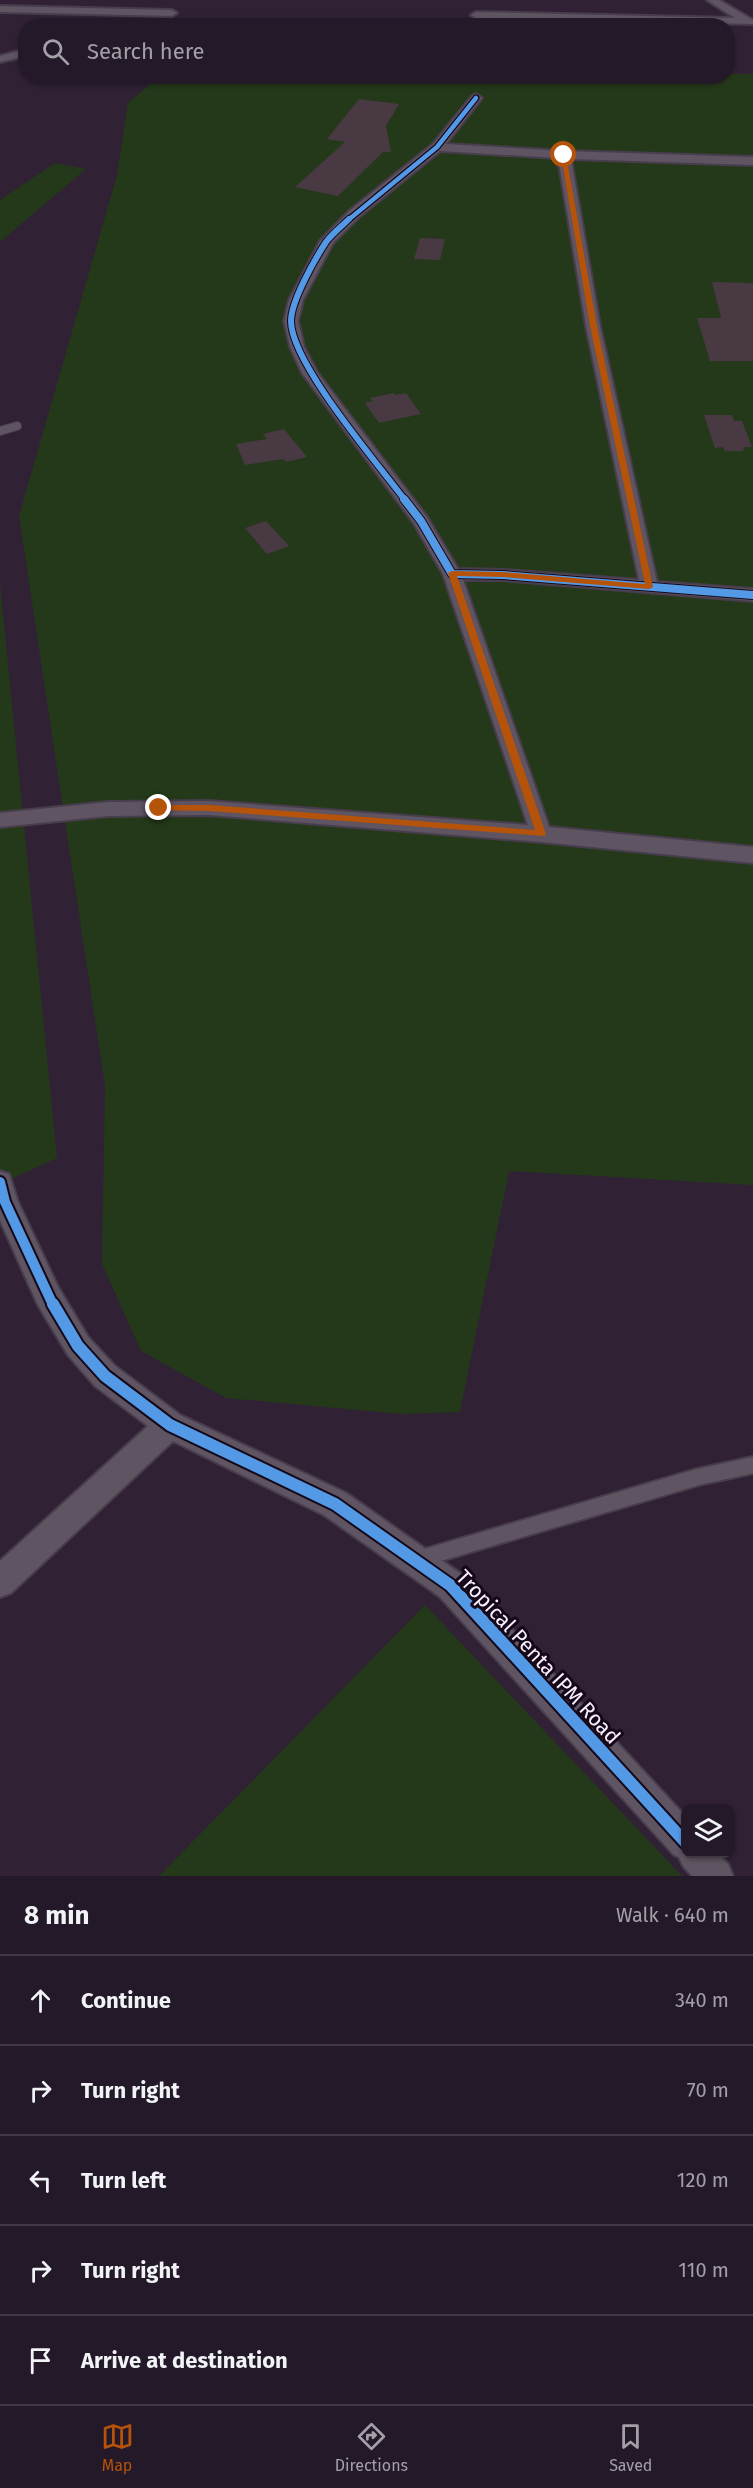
<!DOCTYPE html>
<meta charset="utf-8">
<style>
:root{--surface:#241928;--page:#2c2230;--text:#f1f3f6;--muted:#a3a0a8;--line:#413845;--accent:#b45309}
body{margin:0;font-family:"Fira Sans",sans-serif;background:var(--page);color:var(--text)}
.controls{position:absolute;right:18px;bottom:18px;display:grid;overflow:hidden;border-radius:12px;box-shadow:0 2px 4px #0004}
.controls button{width:54px;height:54px;display:grid;place-items:center;padding:0;border:0;border-bottom:2px solid var(--line);background:var(--surface);color:var(--text);font:30px sans-serif}
.stop{position:absolute;width:18px;height:18px;margin:-14px;border:4px solid #b45309;border-radius:50%;background:#fff}
.stop.end{background:#b45309;border-color:#fff;box-shadow:0 2px 6px #0008}
.list{margin:0;padding:0;list-style:none}
h2{display:flex;justify-content:space-between;align-items:center;height:78px;margin:0;padding:0 24px;font-size:26px}
h2 small{font-size:20px;font-weight:400;color:var(--muted)}
.list li{display:grid;grid-template-columns:39px 1fr auto;gap:18px;align-items:center;box-sizing:border-box;height:90px;padding:0 24px;border-top:2px solid var(--line)}
.list b{display:block;font-size:22px;white-space:nowrap}
.list em{font-size:20px;font-style:normal;color:var(--muted)}
.icon{flex:none;width:33px;height:33px;fill:none;stroke:currentColor;stroke-width:2;stroke-linecap:round;stroke-linejoin:round}
.map{position:relative;flex:none;width:753px;height:1876px;overflow:hidden}
.search{position:absolute;background:var(--surface);box-shadow:0 2px 4px #0004;left:18px;right:18px;top:18px;height:66px;display:flex;align-items:center;gap:15px;box-sizing:border-box;padding:0 21px;border-radius:24px;color:var(--muted);font-size:22px}
.sheet{height:528px;background:var(--surface)}
nav{display:flex;justify-content:space-around;align-items:center;box-sizing:border-box;height:84px;border-top:2px solid var(--line);background:var(--surface);font-size:16px;color:var(--muted)}
nav a{display:grid;justify-items:center;gap:3px}
nav .on{color:var(--accent)}
.map>svg:first-child{display:block}
.green{fill:#24391a}
.building{fill:#483943}
.lines{fill:none;stroke-linecap:round;stroke-linejoin:round}
.service-far1-casing{stroke:#483d4c;stroke-width:10}
.service-casing{stroke:#483d4c;stroke-width:20}
.minor-casing{stroke:#483d4c;stroke-width:4}
.service-far1{stroke:#5f5462;stroke-width:8}
.service{stroke:#5f5462;stroke-width:16}
.minor{fill:#5f5462;fill-rule:evenodd}
.cycleway-far4-casing{stroke:#150919;stroke-width:7}
.cycleway-far3-casing{stroke:#150919;stroke-width:8}
.cycleway-far2-casing{stroke:#150919;stroke-width:10}
.cycleway-far1-casing{stroke:#150919;stroke-width:14}
.cycleway-casing{stroke:#150919;stroke-width:16}
.cycleway-far4{stroke:#5399e6;stroke-width:4.5}
.cycleway-far3{stroke:#5399e6;stroke-width:6}
.cycleway-far2{stroke:#5399e6;stroke-width:8}
.cycleway-far1{stroke:#5399e6;stroke-width:10}
.cycleway{stroke:#5399e6;stroke-width:12}
.route{fill:#b45309}
.labels{text-anchor:middle;stroke-width:6;stroke-linejoin:round;paint-order:stroke}
.near-street-label{font-size:21px;fill:#faeffe;stroke:#150919}
</style>
<div class="map">
<svg width="753" height="1876" viewBox="0 0 753 1876">
<rect width="100%" height="100%" fill="#302135"/>
<path class="green" d="M728,74H753V1185L509,1171L460,1412L401,1414L226,1398L141,1351L102,1264L105,1086L19,516L117,175L128,103L159,77L728,76Z
M55,163L86,169L0,242V200Z
M0,583L57,1158L0,1184Z
M425,1605L682,1876H159Z"/>
<path class="building" d="M359,99L399,104L386,126L391,152H383L338,196L295,187L345,142L327,139Z
M420,238L445,239L440,260L414,259Z
M712,282L753,283V361H710L697,318H721Z
M394,393L395,395L406,393L421,414L379,423L365,403L373,401L370,398Z
M704,415H732L734,421H742L752,447H743L744,451H725L723,447L715,448Z
M284,429L307,457L286,462L283,459L245,465L236,444L267,439L263,434Z
M266,521L289,546L267,554L245,528Z"/>
<g class="lines">
<g class="service-far1-casing">
<path id="service-far1" d="M0,431L17,426"/>
</g>
<g class="service-casing">
<path id="service" d="M419,1559L698,1477L753,1465"/>
</g>
<g class="minor-casing">
<path id="minor" d="M707,0H719L753,20V24L476,18L471,15L476,12L735,18Z
M0,6L172,10L177,13L172,16L0,12Z
M26,49V56L0,62V56Z
M476,94L482,98L446,144L564,151L753,157V165L571,159L600,326L657,582L753,589V601L503,580H463L549,827L753,847V863L541,842L209,815L108,816L0,827V813L108,802L209,801L528,825L443,574L413,522L302,373L290,347L284,321L289,300L320,241L349,211L433,144L472,96ZM440,151L558,158L586,326L639,580L503,570L458,569L427,517L317,372L304,347L298,321L303,300L333,243L359,217Z
M0,1171L9,1174L18,1202L58,1287L88,1337L115,1366L180,1415L346,1493L461,1574L686,1817V1854H718L728,1864L733,1876H692L683,1866L679,1857L674,1855L439,1596L324,1515L173,1441L11,1593L0,1597V1561L148,1426L95,1386L68,1355L38,1305L0,1220Z"/>
</g>
<use href="#service-far1" class="service-far1"/>
<use href="#service" class="service"/>
<use href="#minor" class="minor"/>
<g class="cycleway-far4-casing">
<path id="cycleway-far4" d="M347,221L437,147L476,98"/>
</g>
<g class="cycleway-far3-casing">
<path id="cycleway-far3" d="M349,219C342,226 332,234 326,242C315,259 291,301 291,321C291,363 378,464 405,500"/>
</g>
<g class="cycleway-far2-casing">
<path id="cycleway-far2" d="M404,499L421,521L452,574L503,575L753,595"/>
</g>
<g class="cycleway-far1-casing">
<path id="cycleway-far1" d="M0,1182L5,1202L53,1305"/>
</g>
<g class="cycleway-casing">
<path id="cycleway" d="M53,1304L78,1346L105,1376L170,1425L335,1504L450,1585L686,1843"/>
</g>
<use href="#cycleway-far4" class="cycleway-far4"/>
<use href="#cycleway-far3" class="cycleway-far3"/>
<use href="#cycleway-far2" class="cycleway-far2"/>
<use href="#cycleway-far1" class="cycleway-far1"/>
<use href="#cycleway" class="cycleway"/>
</g>
<path class="route" d="M564,154L566,155L597,326L653,587L649,589L503,577L457,576L546,834L544,836L210,811L156,810V806L159,805H210L535,830L448,573L452,571L503,572L645,584L590,326L561,155Z"/>
<g class="labels">
<g class="near-street-label">
<text transform="translate(538 1657) rotate(47)" y="7">Tropical Penta IPM Road</text>
</g>
</g>
</svg>
<div class="controls">
<button><svg class="icon" aria-label="layers" viewBox="0 0 24 24"><path d="M12 4l9 5-9 5-9-5zM3 14l9 5 9-5"/></svg></button>
</div>
<div class="stop" style="left:564px;top:155px"></div>
<div class="stop end" style="left:159px;top:808px"></div>
<div class="search"><svg class="icon" aria-label="search" viewBox="0 0 24 24"><circle cx="10" cy="10" r="6"/><path d="M15 15l6 6"/></svg>Search here</div>
</div>
<section class="sheet">
<h2>8 min<small>Walk · 640 m</small></h2>
<ul class="list">
<li><svg class="icon" aria-label="ahead" viewBox="0 0 24 24"><path d="M12 20V5M6 11l6-6 6 6"/></svg><div><b>Continue</b></div><em>340 m</em></li>
<li><svg class="icon" aria-label="right" viewBox="0 0 24 24"><path d="M7 20v-9h11M14 6l5 5-5 5"/></svg><div><b>Turn right</b></div><em>70 m</em></li>
<li><svg class="icon" aria-label="left" viewBox="0 0 24 24"><path d="M17 20v-9H6M10 6l-5 5 5 5"/></svg><div><b>Turn left</b></div><em>120 m</em></li>
<li><svg class="icon" aria-label="right" viewBox="0 0 24 24"><path d="M7 20v-9h11M14 6l5 5-5 5"/></svg><div><b>Turn right</b></div><em>110 m</em></li>
<li><svg class="icon" aria-label="arrive" viewBox="0 0 24 24"><path d="M6 21V4h12l-3 4 3 4H6"/></svg><div><b>Arrive at destination</b></div></li>
</ul>
</section>
<nav>
<a class="on"><svg class="icon" aria-label="map" viewBox="0 0 24 24"><path d="M3 6l6-2 6 2 6-2v14l-6 2-6-2-6 2zM9 4v14M15 6v14"/></svg>Map</a>
<a><svg class="icon" aria-label="directions" viewBox="0 0 24 24"><path d="M12 3l9 9-9 9-9-9zM9 14v-3h6M13 9l2 2-2 2"/></svg>Directions</a>
<a><svg class="icon" aria-label="saved" viewBox="0 0 24 24"><path d="M7 4h10v16l-5-4-5 4z"/></svg>Saved</a>
</nav>
